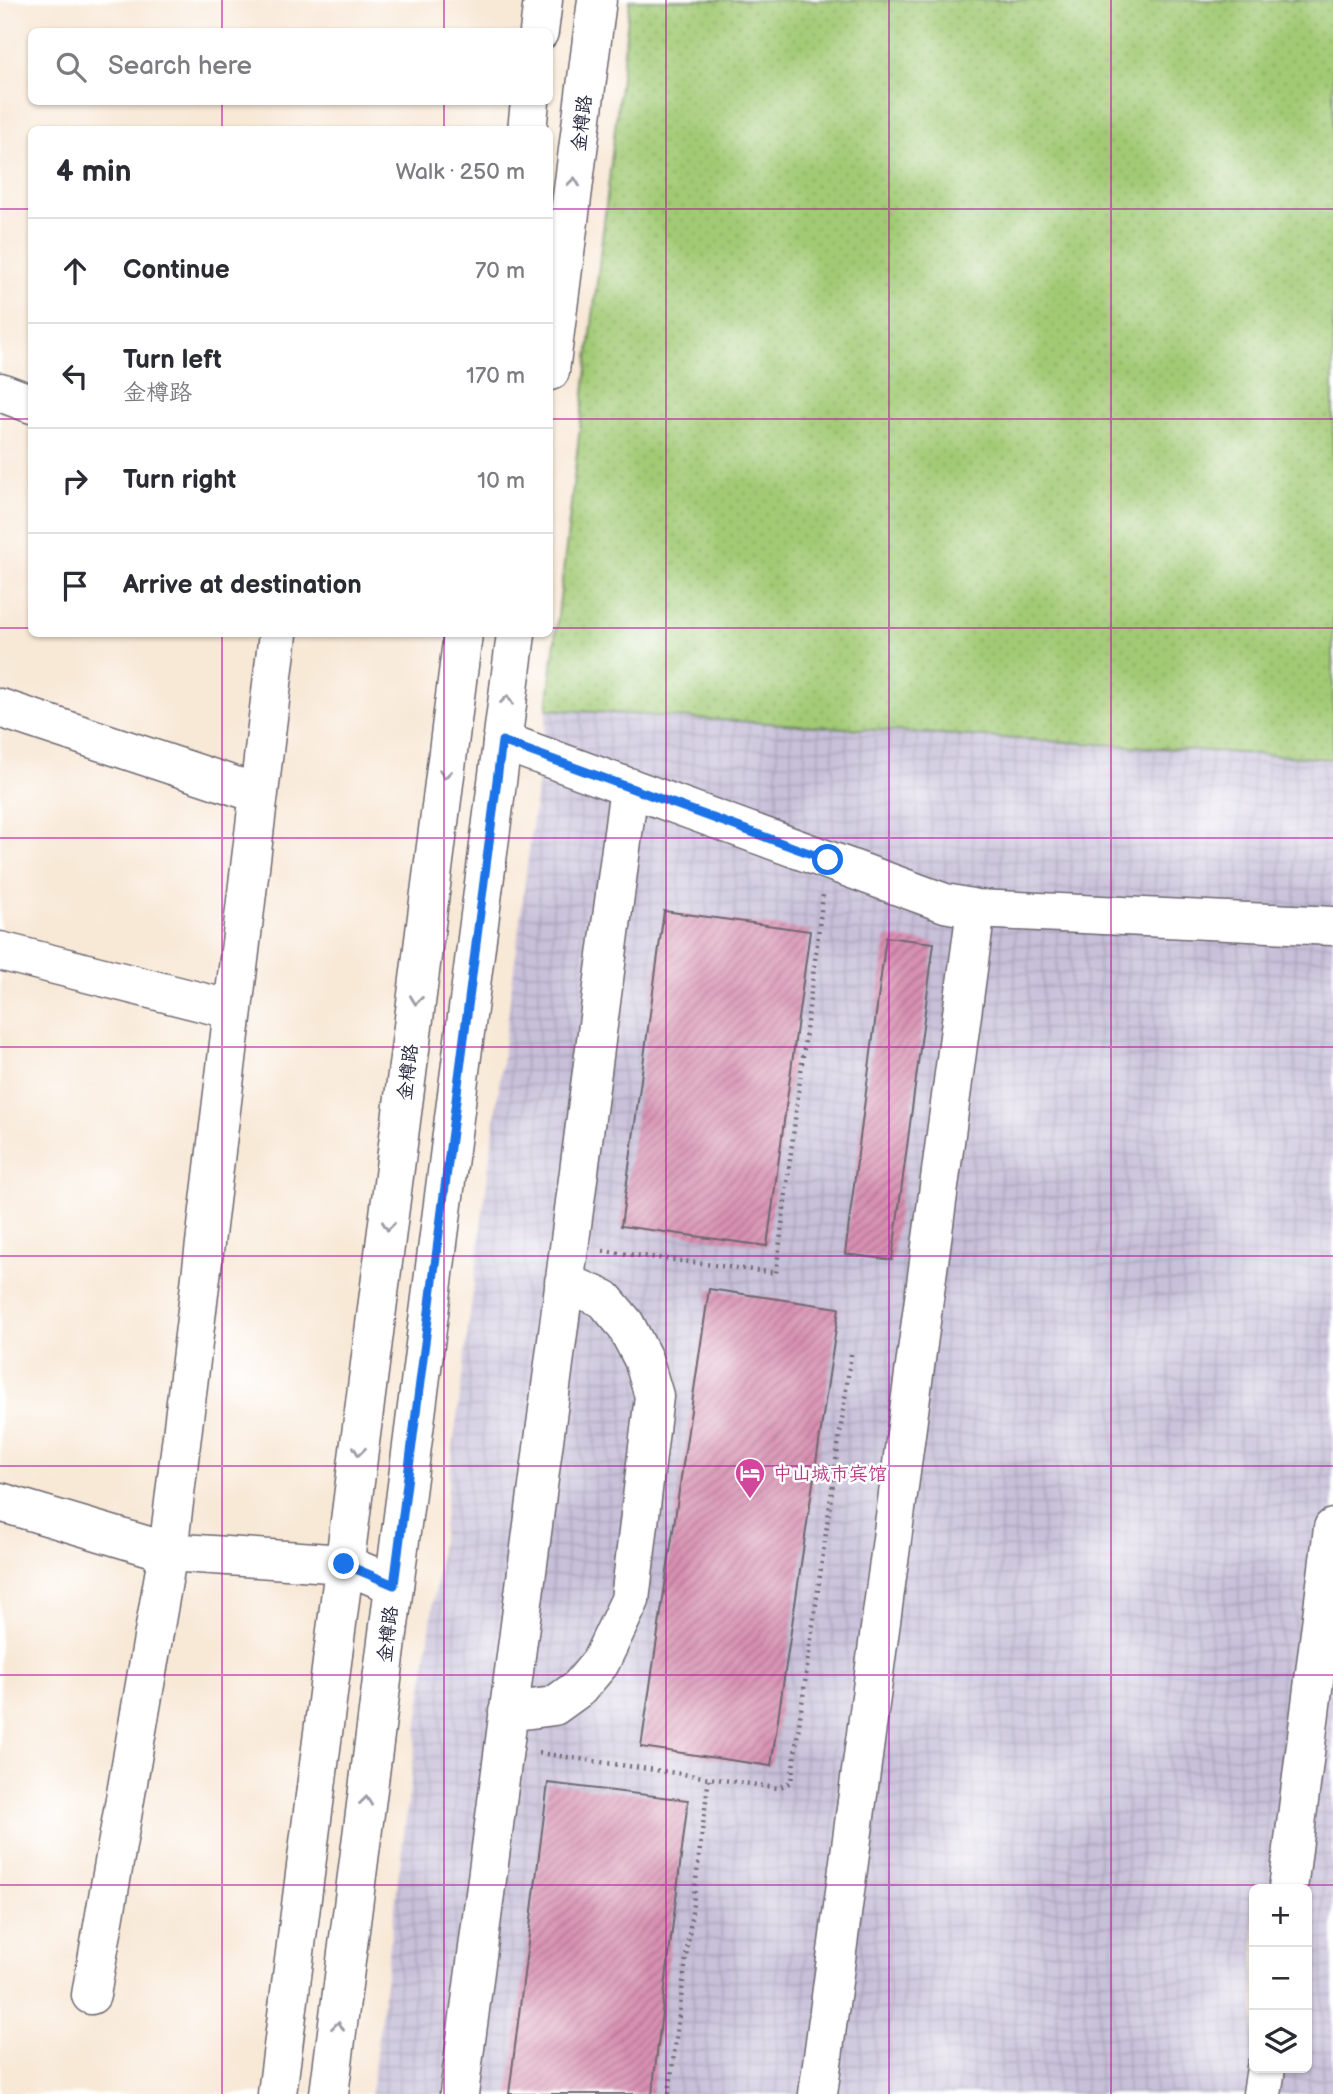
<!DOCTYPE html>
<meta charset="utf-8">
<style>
:root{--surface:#fff;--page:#f2f2f3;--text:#2b2b33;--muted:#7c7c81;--line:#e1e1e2}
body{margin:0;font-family:"Balsamiq Sans","LXGW WenKai TC",sans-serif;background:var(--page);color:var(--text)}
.controls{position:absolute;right:21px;bottom:21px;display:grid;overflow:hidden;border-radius:10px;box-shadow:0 2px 5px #0004}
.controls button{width:63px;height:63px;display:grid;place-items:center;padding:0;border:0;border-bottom:2px solid var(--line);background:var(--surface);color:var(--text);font:35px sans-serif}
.stop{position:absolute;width:21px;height:21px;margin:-16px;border:5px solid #1a73e8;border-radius:50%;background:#fff}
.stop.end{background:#1a73e8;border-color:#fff;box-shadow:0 2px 7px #0008}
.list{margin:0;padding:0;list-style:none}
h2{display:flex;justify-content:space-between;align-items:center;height:91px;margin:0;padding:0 28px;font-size:30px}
h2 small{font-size:23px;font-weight:400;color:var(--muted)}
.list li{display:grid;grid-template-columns:46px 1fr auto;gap:21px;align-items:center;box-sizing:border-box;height:105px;padding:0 28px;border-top:2px solid var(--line)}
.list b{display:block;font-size:26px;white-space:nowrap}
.list p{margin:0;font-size:23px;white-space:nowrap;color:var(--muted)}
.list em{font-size:23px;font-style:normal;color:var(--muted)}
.icon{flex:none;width:38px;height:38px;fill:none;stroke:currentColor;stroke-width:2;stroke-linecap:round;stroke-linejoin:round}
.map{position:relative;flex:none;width:1333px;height:2094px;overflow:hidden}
.search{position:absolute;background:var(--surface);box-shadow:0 2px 5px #0004;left:28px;top:28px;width:525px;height:77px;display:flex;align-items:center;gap:18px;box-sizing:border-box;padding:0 24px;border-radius:10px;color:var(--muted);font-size:26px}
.panel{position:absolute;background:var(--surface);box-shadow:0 2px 5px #0004;left:28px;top:126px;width:525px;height:511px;border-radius:10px}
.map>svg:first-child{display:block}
.industrial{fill:url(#industrial-grid);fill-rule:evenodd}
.grass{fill:url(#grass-dots);stroke:#627658;stroke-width:2}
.building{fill:url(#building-hatch)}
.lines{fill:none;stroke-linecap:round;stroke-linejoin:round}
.minor-casing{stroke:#6d6771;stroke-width:41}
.major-casing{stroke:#6d6771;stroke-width:41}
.path{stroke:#6d6771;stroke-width:4.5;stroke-dasharray:2 5;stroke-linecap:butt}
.minor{stroke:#fff;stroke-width:38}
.major{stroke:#fff;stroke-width:38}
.oneway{stroke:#9c9ca7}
.route{stroke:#1a73e8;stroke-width:9}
.grid{fill:none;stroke:#b5179e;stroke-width:2;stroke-opacity:0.55}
.labels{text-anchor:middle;stroke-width:5;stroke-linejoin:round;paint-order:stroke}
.street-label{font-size:19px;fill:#22223b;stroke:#fff}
.hotel-label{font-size:19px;fill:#b23c85;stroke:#fff;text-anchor:start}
</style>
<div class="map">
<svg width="1333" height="2094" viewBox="0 0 1333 2094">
<defs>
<pattern id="industrial-grid" width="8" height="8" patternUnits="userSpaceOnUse" patternTransform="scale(1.75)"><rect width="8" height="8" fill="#c7c0d9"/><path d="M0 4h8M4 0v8" fill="none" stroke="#aba5bb"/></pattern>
<pattern id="grass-dots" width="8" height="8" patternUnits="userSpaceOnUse" patternTransform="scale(1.75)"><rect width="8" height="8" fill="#a2ca75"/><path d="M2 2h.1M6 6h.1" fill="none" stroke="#8bad66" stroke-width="1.8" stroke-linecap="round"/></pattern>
<pattern id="building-hatch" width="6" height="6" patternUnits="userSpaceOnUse" patternTransform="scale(1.75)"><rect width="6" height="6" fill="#d890b1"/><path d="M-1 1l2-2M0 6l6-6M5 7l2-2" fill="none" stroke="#af7591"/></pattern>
</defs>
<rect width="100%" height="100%" fill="#fff"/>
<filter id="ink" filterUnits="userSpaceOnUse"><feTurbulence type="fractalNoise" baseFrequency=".0143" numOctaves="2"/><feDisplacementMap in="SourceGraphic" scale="14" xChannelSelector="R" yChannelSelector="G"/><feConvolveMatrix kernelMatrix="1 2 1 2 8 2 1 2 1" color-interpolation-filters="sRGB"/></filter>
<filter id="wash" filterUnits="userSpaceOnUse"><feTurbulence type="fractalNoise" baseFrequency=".00686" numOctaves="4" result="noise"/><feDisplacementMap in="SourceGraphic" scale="28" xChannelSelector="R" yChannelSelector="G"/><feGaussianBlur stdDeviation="1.57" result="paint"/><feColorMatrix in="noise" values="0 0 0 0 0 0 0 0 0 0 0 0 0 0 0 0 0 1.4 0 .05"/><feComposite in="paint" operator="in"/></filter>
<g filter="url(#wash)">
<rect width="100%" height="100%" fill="#f8e8d6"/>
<path class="industrial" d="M547,709L1333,759V2094H371ZM1254,1889H1307V2068H1254Z"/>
<path class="grass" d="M630,0H1333V759L547,709Z"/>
<g id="blocks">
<path class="building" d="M664,911L810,931L767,1246L621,1226Z
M886,937L934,943L892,1260L845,1254Z
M709,1289L839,1308L771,1766L641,1747Z
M548,1783L688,1800L652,2094H509Z"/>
</g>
</g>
<g filter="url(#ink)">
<use href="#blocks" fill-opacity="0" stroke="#6d6771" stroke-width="2"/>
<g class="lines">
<g class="minor-casing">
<path id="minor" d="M0,392L32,404
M0,708L259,794
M502,741L945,903L976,909L818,2094
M976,909L1333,926
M0,951L233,1010
M0,1502L168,1552L344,1564L394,1585
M508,1712L554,1706L579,1688L600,1663L630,1600L654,1396L643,1359L625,1324L604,1299L564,1282
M1288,1889L1333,1528
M91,1995L168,1552L278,634
M459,2094L629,787
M1262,2094L1266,2068"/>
</g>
<g class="major-casing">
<path id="major" d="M539,32L543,0
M527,130L530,102
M550,371L597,0
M277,2094L463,634
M329,2094L516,634"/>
</g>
<path class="path" d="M603,1251L776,1273L823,895
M539,1753L778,1788L791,1782L851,1354
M669,2094L709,1777"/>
<use href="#minor" class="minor"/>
<use href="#major" class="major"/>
</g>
<defs><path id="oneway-chevron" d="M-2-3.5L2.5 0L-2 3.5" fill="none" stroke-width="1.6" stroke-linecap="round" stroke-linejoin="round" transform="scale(1.75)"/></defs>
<g class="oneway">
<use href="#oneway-chevron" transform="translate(574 182) rotate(-83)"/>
<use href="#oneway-chevron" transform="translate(507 700) rotate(-83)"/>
<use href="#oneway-chevron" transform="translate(445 774) rotate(97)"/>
<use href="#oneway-chevron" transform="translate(416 1000) rotate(97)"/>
<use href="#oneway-chevron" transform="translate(388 1226) rotate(97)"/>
<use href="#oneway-chevron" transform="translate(359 1451) rotate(97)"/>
<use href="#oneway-chevron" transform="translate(366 1801) rotate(-83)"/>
<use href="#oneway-chevron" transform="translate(338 2026) rotate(-83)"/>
</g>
</g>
<g class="lines" filter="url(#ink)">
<path class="route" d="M344,1564L394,1585L502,741L828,860"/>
</g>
<path class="grid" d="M222,0V32M444,0V32M666,0V2094M889,0V2094M1111,0V2094M222,102V130M444,102V130M0,209H32M550,209H1333M0,419H32M550,419H1333M0,628H32M550,628H1333M222,634V2094M444,634V2094M0,838H1333M0,1047H1333M0,1256H1333M0,1466H1333M0,1675H1333M0,1885H1333"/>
<defs>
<g id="hotel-pin" transform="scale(1.575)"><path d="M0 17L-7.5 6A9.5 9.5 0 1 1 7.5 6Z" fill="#d1479c" stroke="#fff"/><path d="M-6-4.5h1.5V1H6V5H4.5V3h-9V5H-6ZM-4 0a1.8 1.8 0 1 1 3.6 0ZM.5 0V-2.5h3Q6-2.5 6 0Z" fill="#fff"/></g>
</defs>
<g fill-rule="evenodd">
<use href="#hotel-pin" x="750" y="1473"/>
</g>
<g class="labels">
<g class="street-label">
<text transform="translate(581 123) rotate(-83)" y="7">金樽路</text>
<text transform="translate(407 1072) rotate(-83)" y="7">金樽路</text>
<text transform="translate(387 1634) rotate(-83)" y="7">金樽路</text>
</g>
<g class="hotel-label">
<text x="773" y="1480">中山城市宾馆</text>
</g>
</g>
</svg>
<div class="controls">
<button>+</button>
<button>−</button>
<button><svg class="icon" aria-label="layers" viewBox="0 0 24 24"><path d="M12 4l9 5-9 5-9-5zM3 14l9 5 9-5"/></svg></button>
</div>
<div class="stop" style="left:828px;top:860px"></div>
<div class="stop end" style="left:344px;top:1564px"></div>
<div class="search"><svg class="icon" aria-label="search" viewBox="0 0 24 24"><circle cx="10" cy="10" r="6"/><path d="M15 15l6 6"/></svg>Search here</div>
<section class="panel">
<h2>4 min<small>Walk · 250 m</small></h2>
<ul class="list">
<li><svg class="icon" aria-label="ahead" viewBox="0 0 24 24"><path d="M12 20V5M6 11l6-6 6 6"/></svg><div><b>Continue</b></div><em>70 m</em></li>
<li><svg class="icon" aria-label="left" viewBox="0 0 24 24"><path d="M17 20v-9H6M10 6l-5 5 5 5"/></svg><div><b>Turn left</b><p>金樽路</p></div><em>170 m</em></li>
<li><svg class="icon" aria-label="right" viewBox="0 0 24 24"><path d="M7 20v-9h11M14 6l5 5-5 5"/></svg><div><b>Turn right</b></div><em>10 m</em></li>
<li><svg class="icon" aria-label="arrive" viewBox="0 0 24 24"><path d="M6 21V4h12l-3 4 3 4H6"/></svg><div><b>Arrive at destination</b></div></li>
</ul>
</section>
</div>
